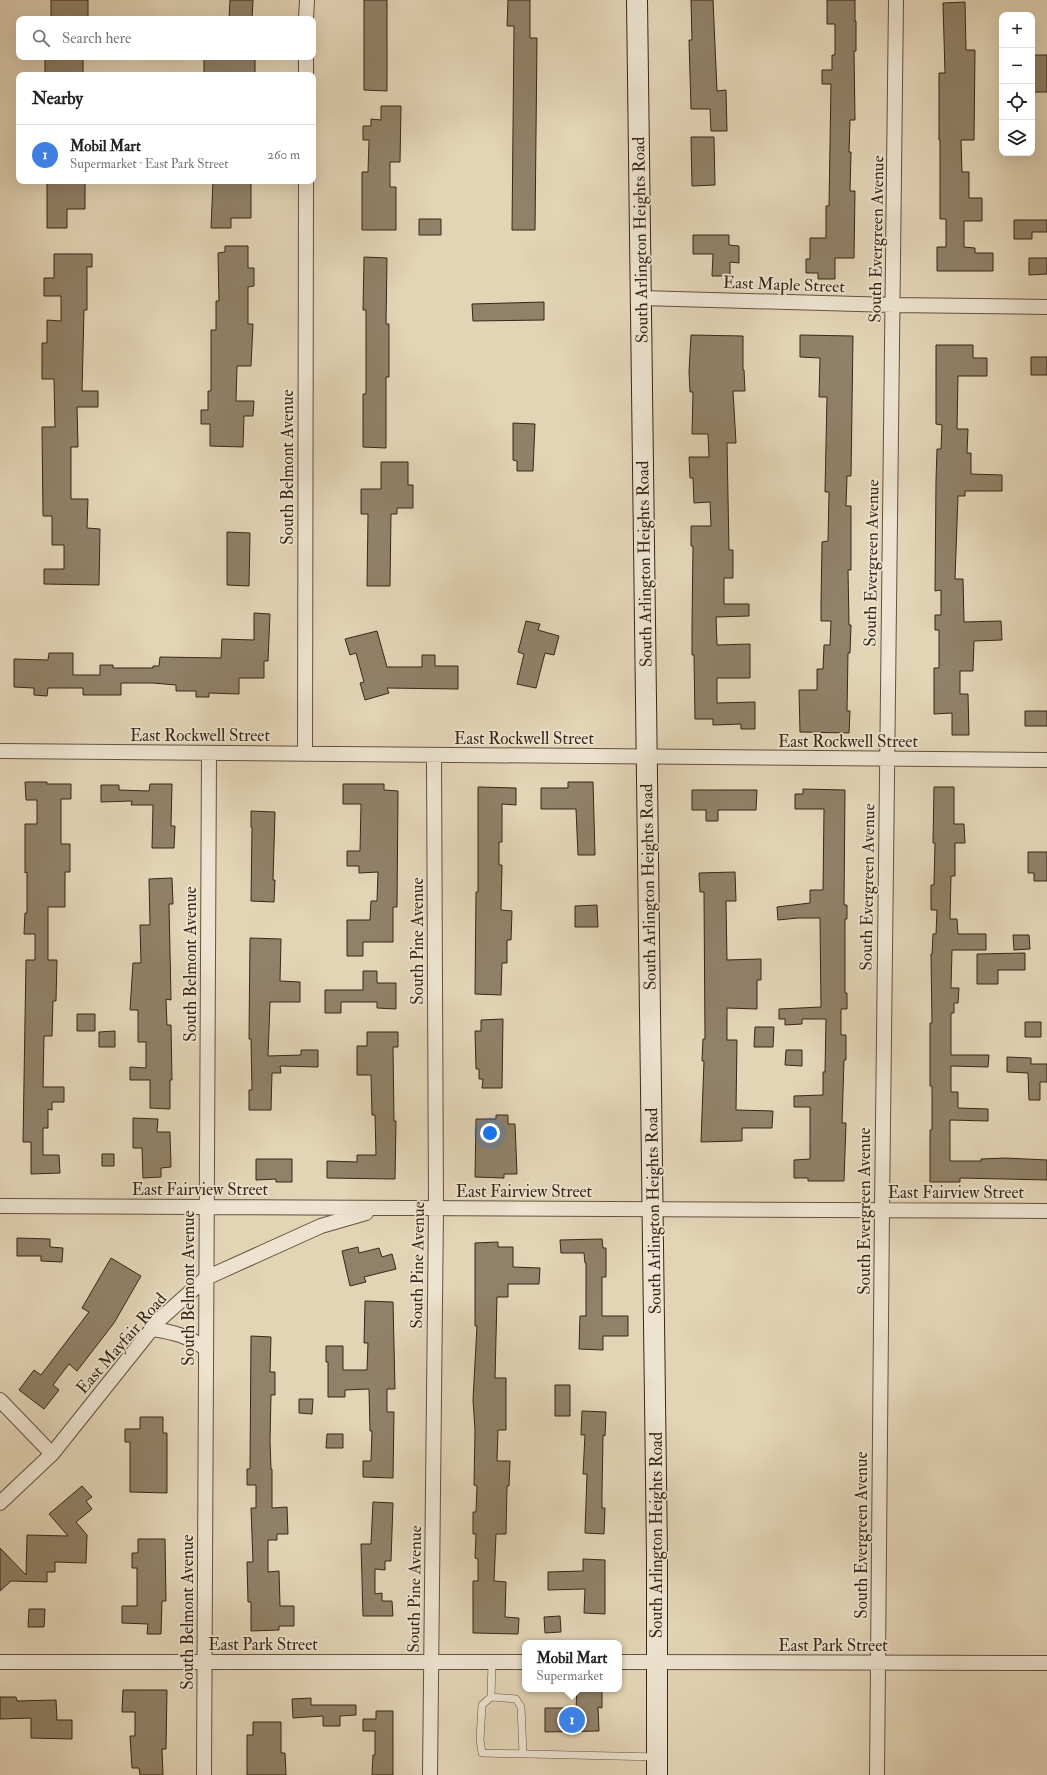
<!DOCTYPE html>
<meta charset="utf-8">
<style>
:root{--surface:#fff;--page:#f6f6f6;--text:#222;--muted:#767676;--line:#e0e0e0;--accent:#8f2418}
body{margin:0;font-family:"IM FELL Double Pica",serif;background:var(--page);color:var(--text)}
.controls{position:absolute;right:12px;top:12px;display:grid;overflow:hidden;border-radius:8px;box-shadow:0 4px 16px #0002}
.controls button{width:36px;height:36px;display:grid;place-items:center;padding:0;border:0;border-bottom:1px solid var(--line);background:var(--surface);color:var(--text);font:20px sans-serif}
.you{position:absolute;left:490px;top:1133px;width:14px;height:14px;margin:-10px;border:3px solid #fff;border-radius:50%;background:#1a73e8;box-shadow:0 0 0 6px #1a73e833}
.badge{display:grid;place-items:center;width:26px;height:26px;border-radius:50%;background:var(--accent);color:#fff;font-size:13px;font-weight:700}
.pin{position:absolute;translate:-50% -50%;border:2px solid #fff;box-shadow:0 1px 4px #0006}
.popup{position:absolute;left:522px;top:1640px;width:100px;height:52px;box-sizing:border-box;display:grid;place-content:center;border-radius:8px;background:var(--surface);filter:drop-shadow(0 1px 3px #0005);font-size:13px;white-space:nowrap;color:var(--muted)}
.popup b{font-size:15px;color:var(--text)}
.popup::after{content:'';position:absolute;left:50%;top:100%;margin-left:-8px;border:8px solid transparent;border-top-color:var(--surface)}
.list{margin:0;padding:0;list-style:none}
h2{display:flex;justify-content:space-between;align-items:center;height:52px;margin:0;padding:0 16px;font-size:17px}
h2 small{font-size:13px;font-weight:400;color:var(--muted)}
.list li{display:grid;grid-template-columns:26px 1fr auto;gap:12px;align-items:center;box-sizing:border-box;height:60px;padding:0 16px;border-top:1px solid var(--line)}
.list b{display:block;font-size:15px;white-space:nowrap}
.list p{margin:0;font-size:13px;white-space:nowrap;color:var(--muted)}
.list em{font-size:13px;font-style:normal;color:var(--muted)}
.icon{flex:none;width:22px;height:22px;fill:none;stroke:currentColor;stroke-width:2;stroke-linecap:round;stroke-linejoin:round}
.map{position:relative;flex:none;width:1047px;height:1775px;overflow:hidden}
.search{position:absolute;background:var(--surface);box-shadow:0 4px 16px #0002;left:16px;top:16px;width:300px;height:44px;display:flex;align-items:center;gap:10px;box-sizing:border-box;padding:0 14px;border-radius:8px;color:var(--muted);font-size:15px}
.panel{position:absolute;background:var(--surface);box-shadow:0 4px 16px #0002;left:16px;top:72px;width:300px;height:112px;border-radius:8px}
.map>svg:first-child{display:block}
.building{fill:#918169;stroke:#382716}
.lines{fill:none;stroke-linecap:round;stroke-linejoin:round}
.service-casing{stroke:#63523e;stroke-width:8}
.minor-casing{stroke:#63523e;stroke-width:16}
.secondary-casing{stroke:#382716;stroke-width:22}
.service{stroke:#ede3d0;stroke-width:7}
.minor{stroke:#ede3d0;stroke-width:14}
.secondary{stroke:#ede3d0;stroke-width:20}
.labels{text-anchor:middle;stroke-width:3.5;stroke-linejoin:round;paint-order:stroke}
.street-label{font-size:17px;fill:#382716;stroke:#ede3d0}
</style>
<div class="map">
<svg width="1047" height="1775" viewBox="0 0 1047 1775">
<rect width="100%" height="100%" fill="#e3d4b6"/>
<filter id="stains"><feTurbulence type="fractalNoise" baseFrequency=".005" numOctaves="4"/><feColorMatrix values="0 0 0 0 .2 0 0 0 0 .09 0 0 0 0 .02 0 0 0 .5 -.17"/></filter>
<radialGradient id="worn" r=".72"><stop offset=".6" stop-color="#630" stop-opacity="0"/><stop offset="1" stop-color="#630" stop-opacity=".3"/></radialGradient>
<path class="building" d="M51,0H88V17H70V19H51Z
M230,0H253L252,19H229Z
M364,0H387V91L364,90Z
M508,0H530V38H537L535,230H512L514,26H507Z
M691,0H713L717,91L726,90L727,131H711L710,109H691L689,40H692Z
M827,0H855V21H856V51H854L855,120H850L849,152H851L850,191H855L854,258H835V279H818V273H806V259H810V238H826V206H829L831,84H822V70H832V55H835V24H827Z
M965,2L966,50H975L974,140H961L962,172H969V198H982V221H964V247L975,248V253H993V271H937V247H946V219H940V140H939V73H945L943,3Z
M1032,55H1047V92H1032Z
M45,57H83V75H45Z
M204,57H255V75H204Z
M381,106H401L400,162H390V187H396V230H362V172H368L369,140H363V126H371V119L381,120Z
M691,137H714L715,185L692,186Z
M47,181L85,182V209H67V228H47Z
M213,181H251V218H231V228H211Z
M419,219H441V235H419Z
M1014,220H1047V232H1032V239H1014Z
M693,235H729V245L739,246V263L730,262V276H712L713,254H693Z
M225,246H248V268H254V286L248,287V324H253L251,366H237L236,401H254L253,416H244L243,447L210,446V424H201V410H208V391H211V330H216V301H219L218,253L225,252Z
M54,254H92V267H87V310H84L82,391H98V407H77L78,447H71V499H88L87,528L100,529L99,585L44,584V569H64V545H52V516H43L42,427H55L54,379H42V343H47V320L61,321V296H44V278H54Z
M364,257L387,258L386,324H389V377H386V448L363,447V394H366V310H363Z
M1029,258H1047V274L1029,275Z
M544,302V320L473,321L472,304Z
M691,335L743,336V370H744L745,391H733L736,443H727L729,550H733V578H724V604H749V616L716,617L717,645L750,644V678H717V703L755,702V729H741V724L713,725V719H695L694,655H692V626L693,546H691V526H711L710,502L694,503L693,478H690L689,457H709L708,434H692L693,392H690L689,372Z
M800,335L853,336L851,476H847L846,506H851V570H848L849,625H851L850,653H848L847,711H850L849,733L800,732L799,690H817V669H823L824,645H830L831,621H821V605L822,542L828,541L829,492H825L827,397H819L820,358L800,357Z
M936,345H973V358H987V376H958L957,429H968L967,453H971V474L1002,475V491H965V496H958L955,579H963L964,622L1001,621L1002,640L974,641L973,671H960V694H968L969,735H952V713L934,714V668H939V630H935V615H941V590L935,591L936,480L937,449H941L942,425L936,424Z
M1031,357H1047V375H1031Z
M513,423L535,424L533,471H517V461L513,460Z
M381,462H408V485H413V508H397V514H391L390,586H367L368,514H361V489H381Z
M227,532L250,533L249,586L227,585Z
M254,613L270,614L268,661H264V678H239V694L209,693V697H196V691H176V685L153,683H121V695H83V688H48L47,696L34,695V688L14,687V659L48,660L49,653H73V675H100V665H113V668H153V666H159L160,657L221,658L222,639L254,640Z
M526,621L540,624L538,630L559,636L554,655L545,653L536,688L517,684L524,654L518,652Z
M377,631L387,667H422V655H435V666H458V689L387,688L389,693L365,700L360,683L364,682L356,653L350,655L345,639Z
M1025,711H1047V726H1025Z
M25,782H47V784H71V799H61V844H70V872H65V907H48V960H57L56,1001H53L52,1036H44L43,1087H64V1102H52V1110L48,1109V1128H43V1155H59L60,1173L31,1174V1142H23L26,960H35V934H24L25,913H27V872L25,873V824H37V800H26Z
M568,782H593L595,855H578L576,809H541V788H568Z
M150,784H172L171,826H175L174,848H152L153,805H131L132,801L101,802V785H119V790L149,791Z
M343,784H384V790L398,791L397,907H393V942H363V956H347V920H370L371,901H377L378,872L359,873V866H347V851H360L361,804H343Z
M478,787L516,788V805L502,804V842H499V865H502L501,910L512,911L511,940H507V963H502L501,995L475,994L476,892H478Z
M934,787H954V824H964L965,843H955V876H951L950,919H957L958,934H986V950H952L951,988H959L958,1003H954V1013H951V1055H989L988,1067L951,1066V1092H958V1108L988,1109V1121L950,1120V1161H981V1159L1005,1158L1047,1160V1180L960,1178V1182H930V1130H932V1086H930V1023H932L931,954H932L933,934H936L937,910H931V885H934L935,843H933Z
M803,789L845,790L844,905H847V919H845V993H847V1009H841V1035H846V1060H844L842,1123H846L844,1181H808V1178H794V1160L810,1159V1107H794V1096L823,1095V1072H825L826,1019H802V1024L785,1025V1019H779V1009L821,1007L820,918H798L778,920L777,907L810,903V890H823L824,809H795V794H803Z
M692,790H757L756,810H718V821H706V810H692Z
M251,811L275,812L273,880H275L274,902L251,901L252,827H251Z
M1028,852H1047V881H1034V873H1028Z
M735,872L736,901H726L727,960L761,959V980H757V1009L727,1008V1040H737L736,1110L773,1111L772,1128H742V1141L701,1142L704,1061H702L703,1039H705L704,892H700L699,873Z
M172,878L173,904H169L171,1000L166,999L167,1025H171L172,1080H170V1109L150,1108V1080H130V1067L146,1068V1042H138V1010H130L133,963H141L140,925H150L149,879Z
M597,905L598,927H575V906Z
M1013,935H1029L1030,949L1014,950Z
M250,938L281,939L280,981L300,982V1002H270L268,1056L301,1055V1050H318V1067L280,1066L281,1073H272L271,1110H249V1090H252L251,1039H249Z
M1025,953V970H998V984H977V954Z
M363,971H377V983H396V1009L377,1008V1002H341V1013H325V990H363Z
M77,1014H95V1031H77Z
M503,1019L502,1088H482L483,1079H479V1069H476L475,1031H481V1020Z
M1025,1022H1041V1037H1025Z
M755,1027H774L773,1047H754Z
M115,1031V1047H99V1032Z
M367,1032H398V1047H393L394,1121H396L395,1179L327,1178V1161L357,1162V1155H376L375,1115H372L371,1075H357V1046H367Z
M786,1050H802V1066L785,1065Z
M1007,1057L1031,1058V1064H1047V1082H1040V1100H1029L1028,1073L1007,1072Z
M496,1115H508V1124H515L517,1174H504V1178L475,1177L476,1119H496Z
M133,1118L158,1119L157,1132H170L171,1167L161,1168V1177L143,1178L142,1148H133Z
M102,1154H114V1166H102Z
M256,1159H292V1182H276V1179L256,1180Z
M17,1238L50,1239V1247L63,1248L62,1262L41,1261V1256H17Z
M602,1239L603,1248H606V1277H602V1316H628V1336H603V1350L579,1349L580,1316H586V1263H585L584,1253H561L560,1240Z
M498,1242V1247H513V1267L540,1268L539,1284H508V1297H497L495,1378H506V1430H498L497,1461H510L509,1486H507L506,1534H496L494,1581L506,1582L505,1617L519,1618L518,1634L473,1633V1581H478V1559L475,1558L476,1534H473V1512H476L477,1486L474,1485L475,1430L473,1400L477,1326H475V1243Z
M358,1247L359,1253L379,1248L382,1257L392,1254L396,1269L364,1277L366,1282L350,1286L342,1251Z
M111,1258L141,1276L114,1323L77,1371L69,1364L53,1385L59,1390L44,1409L19,1390L34,1370L41,1375L89,1312L82,1308Z
M365,1301L393,1302L395,1389H387V1412H394L393,1478L363,1477V1461H371L372,1431H370L369,1389L345,1390V1397H328V1362H326V1346H343V1370H367L368,1343H364Z
M251,1336L271,1337L270,1372H275V1395H271L270,1441L271,1469H272V1508L287,1507L288,1534H277V1540H268V1572L279,1571L280,1606H294V1626H279V1630L251,1631V1602H248L247,1562H253L251,1508H256V1485H247V1469H250Z
M555,1385H570V1416H555Z
M299,1399H313L312,1414L299,1413Z
M582,1411L606,1412L605,1436L603,1435L602,1495V1508H605L604,1534L585,1533L587,1474H583L585,1435H581Z
M140,1417H163V1433H167V1493L130,1492V1442H125V1429H140Z
M327,1434H343V1448H326Z
M82,1486L92,1497L86,1501L92,1509L76,1522L87,1535L86,1563L55,1562V1572H47V1582L11,1581L0,1591V1548L26,1575L27,1535L68,1536L49,1514Z
M373,1502L393,1503L391,1561H385V1570L375,1569V1594L382,1593V1601H392L393,1616H363L361,1544H371Z
M138,1539H165L166,1601H162L161,1634H147L148,1624L122,1623V1606H137V1568H132V1553H138Z
M583,1559L605,1560V1614L584,1613L585,1589L548,1590V1572L583,1571Z
M29,1609H45L44,1627H28Z
M560,1616L561,1632L545,1633L544,1617Z
M577,1689L602,1690V1708L598,1707L599,1731L545,1732V1708H576Z
M123,1690H167L166,1749H162L163,1775H140L139,1768H132L130,1736H135V1712H122Z
M0,1697H16L17,1701L56,1700L57,1720H72V1739L31,1738V1718L0,1719Z
M311,1698V1705H356V1715L340,1716V1726H323V1716L293,1718L292,1699Z
M376,1711H393V1775H372L373,1755H375V1731H363V1719H376Z
M253,1722H281V1753H285L286,1775H247V1735H253Z"/>
<g class="lines">
<g class="service-casing">
<path id="service" d="M492,1662L491,1697L482,1705L480,1740L482,1753L657,1757
M491,1697L516,1699L521,1707L523,1754"/>
</g>
<g class="minor-casing">
<path id="minor" d="M306,19L307,0
M306,75V57
M641,298L893,305L1047,307
M0,751L1047,760
M305,754L306,181
M0,1206L1047,1211
M152,1329C174,1332 188,1336 206,1349
M0,1400L52,1454
M0,1503L52,1454L159,1320L206,1278L321,1226L366,1213
M0,1662H525
M619,1662L1047,1663
M204,1775L209,753
M430,1775L436,1208L434,755
M877,1775L882,1210L896,0"/>
</g>
<g class="secondary-casing">
<path id="secondary" d="M637,0L657,1556V1775"/>
</g>
<use href="#service" class="service"/>
<use href="#minor" class="minor"/>
<use href="#secondary" class="secondary"/>
</g>
<g class="labels">
<g class="street-label">
<text transform="translate(876 239) rotate(-89)" y="6">South Evergreen Avenue</text>
<text transform="translate(640 240) rotate(-91)" y="6">South Arlington Heights Road</text>
<text transform="translate(784 284) rotate(2)" y="6">East Maple Street</text>
<text transform="translate(287 467) rotate(-90)" y="6">South Belmont Avenue</text>
<text transform="translate(871 563) rotate(-89)" y="6">South Evergreen Avenue</text>
<text transform="translate(644 564) rotate(-91)" y="6">South Arlington Heights Road</text>
<text x="200" y="741">East Rockwell Street</text>
<text x="524" y="744">East Rockwell Street</text>
<text x="848" y="747">East Rockwell Street</text>
<text transform="translate(648 887) rotate(-91)" y="6">South Arlington Heights Road</text>
<text transform="translate(867 887) rotate(-89)" y="6">South Evergreen Avenue</text>
<text transform="translate(417 941) rotate(-90)" y="6">South Pine Avenue</text>
<text transform="translate(190 964) rotate(-90)" y="6">South Belmont Avenue</text>
<text x="200" y="1195">East Fairview Street</text>
<text x="524" y="1197">East Fairview Street</text>
<text x="956" y="1198">East Fairview Street</text>
<text transform="translate(653 1211) rotate(-91)" y="6">South Arlington Heights Road</text>
<text transform="translate(864 1211) rotate(-90)" y="6">South Evergreen Avenue</text>
<text transform="translate(417 1265) rotate(-89)" y="6">South Pine Avenue</text>
<text transform="translate(188 1288) rotate(-90)" y="6">South Belmont Avenue</text>
<text transform="translate(121 1343) rotate(-49)" y="6">East Mayfair Road</text>
<text transform="translate(656 1535) rotate(-90)" y="6">South Arlington Heights Road</text>
<text transform="translate(861 1535) rotate(-90)" y="6">South Evergreen Avenue</text>
<text transform="translate(414 1589) rotate(-89)" y="6">South Pine Avenue</text>
<text transform="translate(187 1612) rotate(-90)" y="6">South Belmont Avenue</text>
<text x="263" y="1650">East Park Street</text>
<text x="833" y="1651">East Park Street</text>
</g>
</g>
<rect width="100%" height="100%" filter="url(#stains)"/>
<rect width="100%" height="100%" fill="url(#worn)"/>
</svg>
<div class="controls">
<button>+</button>
<button>−</button>
<button><svg class="icon" aria-label="locate" viewBox="0 0 24 24"><circle cx="12" cy="12" r="6"/><path d="M12 2v4M12 18v4M2 12h4M18 12h4"/></svg></button>
<button><svg class="icon" aria-label="layers" viewBox="0 0 24 24"><path d="M12 4l9 5-9 5-9-5zM3 14l9 5 9-5"/></svg></button>
</div>
<div class="you"></div>
<div class="pin badge" style="left:572px;top:1720px;background:#3f7fe0">1</div>
<div class="popup"><b>Mobil Mart</b>Supermarket</div>
<div class="search"><svg class="icon" aria-label="search" viewBox="0 0 24 24"><circle cx="10" cy="10" r="6"/><path d="M15 15l6 6"/></svg>Search here</div>
<section class="panel">
<h2>Nearby<small></small></h2>
<ul class="list">
<li><span class="badge" style="background:#3f7fe0">1</span><div><b>Mobil Mart</b><p>Supermarket · East Park Street</p></div><em>260 m</em></li>
</ul>
</section>
</div>
